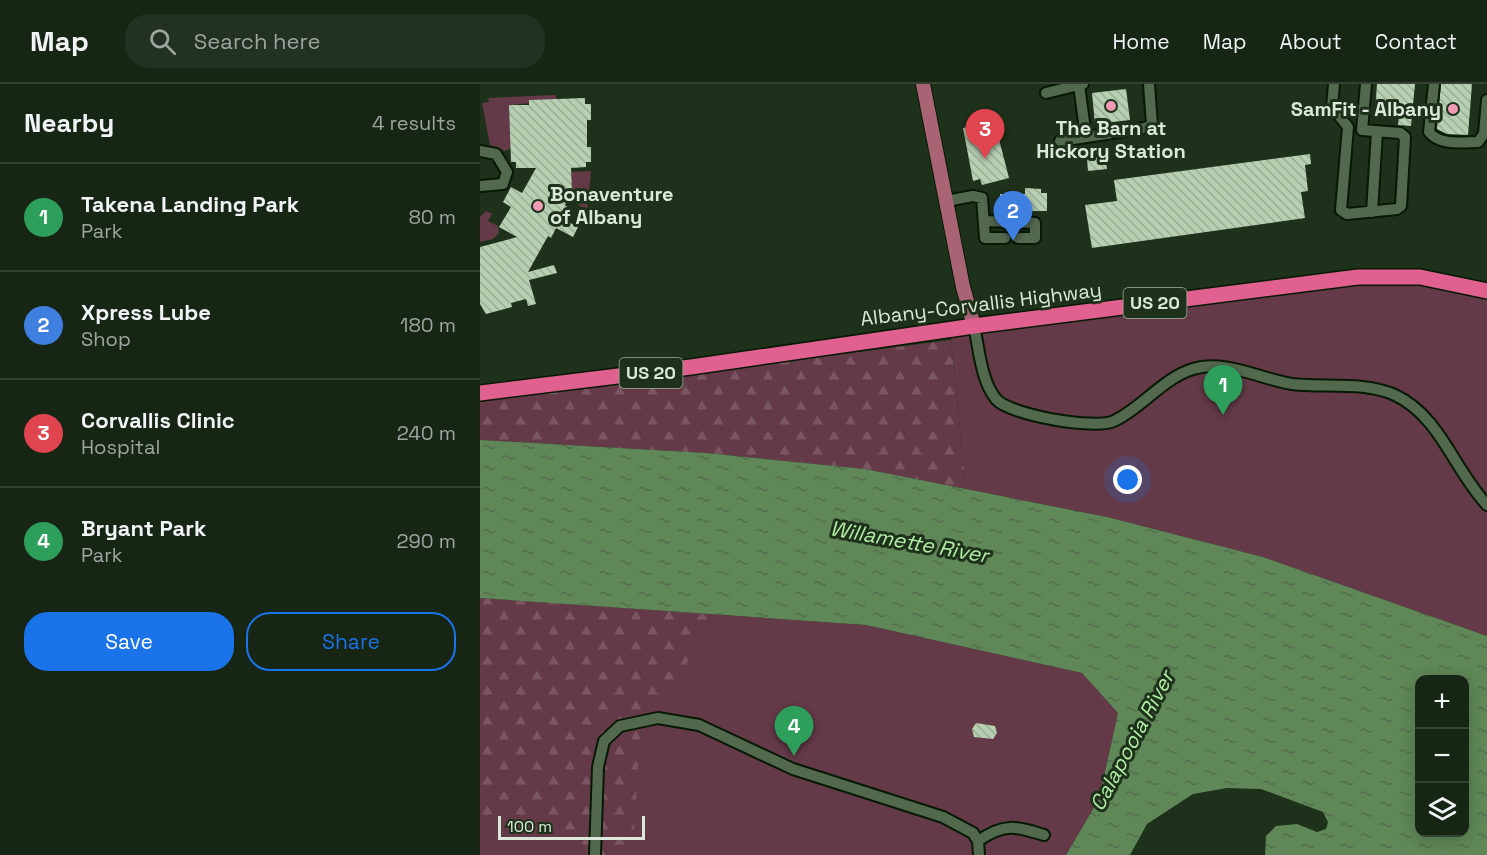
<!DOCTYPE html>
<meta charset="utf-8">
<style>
:root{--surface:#162514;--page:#233122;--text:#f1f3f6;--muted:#9ea5a0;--line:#354234;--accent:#1a73e8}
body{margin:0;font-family:"Space Grotesk",sans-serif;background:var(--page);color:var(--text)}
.controls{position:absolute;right:18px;bottom:18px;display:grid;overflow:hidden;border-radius:12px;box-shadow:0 3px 15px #0003}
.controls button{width:54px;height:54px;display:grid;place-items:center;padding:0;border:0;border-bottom:2px solid var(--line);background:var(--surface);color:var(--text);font:30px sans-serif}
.scale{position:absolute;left:18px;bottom:15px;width:147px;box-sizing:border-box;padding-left:6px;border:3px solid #dce8d9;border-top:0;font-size:16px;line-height:21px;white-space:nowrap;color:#dce8d9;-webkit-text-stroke:4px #1e311a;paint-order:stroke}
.you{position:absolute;left:648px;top:396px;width:21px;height:21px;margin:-15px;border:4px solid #fff;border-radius:50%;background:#1a73e8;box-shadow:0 0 0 9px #1a73e833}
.badge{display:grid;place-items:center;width:39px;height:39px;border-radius:50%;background:var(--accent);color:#fff;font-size:20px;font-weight:700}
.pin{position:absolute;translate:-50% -50px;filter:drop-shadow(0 2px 3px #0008)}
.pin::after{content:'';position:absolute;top:32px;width:21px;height:18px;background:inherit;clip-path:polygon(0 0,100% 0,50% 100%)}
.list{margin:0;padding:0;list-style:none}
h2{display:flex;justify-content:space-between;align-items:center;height:78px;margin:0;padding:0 24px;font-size:26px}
h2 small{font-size:20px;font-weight:400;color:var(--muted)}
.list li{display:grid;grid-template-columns:39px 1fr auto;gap:18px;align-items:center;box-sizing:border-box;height:108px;padding:0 24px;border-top:2px solid var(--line)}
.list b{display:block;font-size:22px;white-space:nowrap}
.list p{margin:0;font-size:20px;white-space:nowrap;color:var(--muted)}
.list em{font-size:20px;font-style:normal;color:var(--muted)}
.actions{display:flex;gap:12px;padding:18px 24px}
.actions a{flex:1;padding:14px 0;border:2px solid var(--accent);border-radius:24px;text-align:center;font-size:21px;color:var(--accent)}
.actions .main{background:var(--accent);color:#fff}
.icon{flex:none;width:33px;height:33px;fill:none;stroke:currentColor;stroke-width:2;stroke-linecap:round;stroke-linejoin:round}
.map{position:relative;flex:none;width:1007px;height:771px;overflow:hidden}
header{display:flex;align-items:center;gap:36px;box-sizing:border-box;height:84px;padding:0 30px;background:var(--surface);border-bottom:2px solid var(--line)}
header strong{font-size:28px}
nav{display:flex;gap:33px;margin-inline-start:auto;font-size:21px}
.search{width:420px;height:54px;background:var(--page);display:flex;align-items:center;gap:15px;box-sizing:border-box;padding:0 21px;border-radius:24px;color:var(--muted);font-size:22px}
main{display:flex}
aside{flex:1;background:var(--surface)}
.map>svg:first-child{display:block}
.green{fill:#653a48}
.forest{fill:url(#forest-firs)}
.water{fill:url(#water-ripples);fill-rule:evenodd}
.building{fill:url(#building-back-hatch)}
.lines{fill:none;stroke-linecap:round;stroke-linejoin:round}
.minor-casing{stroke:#061904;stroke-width:14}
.major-casing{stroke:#061904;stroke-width:16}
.highway-casing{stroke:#061904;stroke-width:18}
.minor{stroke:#53694e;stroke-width:10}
.major{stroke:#a86475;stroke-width:14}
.highway{stroke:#e0608f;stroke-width:15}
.poi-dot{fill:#f09ab5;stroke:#1e311a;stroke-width:2}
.labels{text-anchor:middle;stroke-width:6;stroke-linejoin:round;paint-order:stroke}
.shield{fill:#1e311a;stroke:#a3b1a0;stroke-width:1.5}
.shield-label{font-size:18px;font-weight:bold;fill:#dce8d9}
.poi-label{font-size:20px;font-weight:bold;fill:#dce8d9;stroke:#1e311a;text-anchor:end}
.street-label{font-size:20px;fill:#dce8d9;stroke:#1e311a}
.water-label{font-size:21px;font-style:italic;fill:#b1eda5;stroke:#1e311a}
</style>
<header>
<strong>Map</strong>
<div class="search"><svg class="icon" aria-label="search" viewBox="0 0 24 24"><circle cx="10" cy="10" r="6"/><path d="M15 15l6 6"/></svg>Search here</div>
<nav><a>Home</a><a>Map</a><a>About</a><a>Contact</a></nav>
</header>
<main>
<aside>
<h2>Nearby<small>4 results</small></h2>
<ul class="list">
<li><span class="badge" style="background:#2e9e5b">1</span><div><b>Takena Landing Park</b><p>Park</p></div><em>80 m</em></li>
<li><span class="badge" style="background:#3f7fe0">2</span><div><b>Xpress Lube</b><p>Shop</p></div><em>180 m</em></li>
<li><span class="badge" style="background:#e0444e">3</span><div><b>Corvallis Clinic</b><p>Hospital</p></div><em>240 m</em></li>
<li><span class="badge" style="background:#2e9e5b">4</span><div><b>Bryant Park</b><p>Park</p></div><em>290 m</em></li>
</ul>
<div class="actions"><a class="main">Save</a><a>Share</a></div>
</aside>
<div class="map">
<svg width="1007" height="771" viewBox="0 0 1007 771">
<defs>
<pattern id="forest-firs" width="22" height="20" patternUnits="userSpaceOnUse" patternTransform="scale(1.5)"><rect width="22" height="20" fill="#653a48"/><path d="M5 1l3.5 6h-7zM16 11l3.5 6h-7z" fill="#7a5662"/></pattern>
<pattern id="water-ripples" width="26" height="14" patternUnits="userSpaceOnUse" patternTransform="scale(1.5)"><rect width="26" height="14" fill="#5f8757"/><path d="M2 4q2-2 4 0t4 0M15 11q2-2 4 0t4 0" fill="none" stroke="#536d4e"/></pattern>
<pattern id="building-back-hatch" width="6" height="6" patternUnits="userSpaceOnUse" patternTransform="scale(1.5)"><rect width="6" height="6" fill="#b7d0b2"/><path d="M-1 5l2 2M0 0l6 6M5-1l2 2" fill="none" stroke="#9aae96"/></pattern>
</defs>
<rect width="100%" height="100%" fill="#1e311a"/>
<path class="green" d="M76,11L77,17L29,21L32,63L25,67L10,61L2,19L9,18L8,14Z
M111,87L107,127H101L98,116L91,112L89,88Z
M6,127L12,130L8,137L18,142L19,149L13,155L0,158V133Z
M878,193L1007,208V552L783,473L627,433L486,405L470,245Z
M0,514L386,541L602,589L638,629L619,715L586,771H0Z"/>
<path class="forest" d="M471,256L486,405L385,385L226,369L0,356V317Z
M0,514L239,531L160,650L154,748L144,771H95C85,724 35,737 0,741Z"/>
<path class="water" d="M0,356L226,369L385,385L627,433L783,473L1007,552V771H785L786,752L796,742L817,740L837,748L846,745L848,738L843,728L781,705L747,704L713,710L667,740L650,771H586L619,715L638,629L602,589L386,541L0,514ZM940,596H984V748H940Z"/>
<path class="building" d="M897,0H935L931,42L918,41L919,31L895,29Z
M961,0H992L988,51L967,50L957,45Z
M646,5L650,36L615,40L612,9Z
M105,14V20H111V36H107V63H111V78H106V83L91,84L92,109L85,121L89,124L83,135L98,143L93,153L76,144L71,154L68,152L48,188L74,181L77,189L49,196L56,220L48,222L46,215L31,219L32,223L6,230L0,220V163L37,153L19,143L31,123L23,118L31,103L42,109L56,84H36V78H31L29,21H49V16Z
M514,36L529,94L502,101L500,95L493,97L483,44Z
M830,70L831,80L825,81L828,107L821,108L825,134L612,164L605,121L637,117L634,96Z
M625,72L627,85L608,87L607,75Z
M545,104L561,105V109H567V127H545L546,120H520V110H545Z
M496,639L515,642L517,649L513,655L494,653L492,645Z"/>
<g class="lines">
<g class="minor-casing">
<path id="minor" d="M854,0L852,23L868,43L861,126L867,130L917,125L921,122L925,53L920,49L882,46L886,0
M954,0L949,48C960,62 982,58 998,58L1004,50L1007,16
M599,1L606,53
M566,9L603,0
M580,57L665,44L672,41L669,0
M0,67L16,70L27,88L23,100L0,102
M466,117L493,112L502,114L505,154H525
M892,128L897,48
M504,137L555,139V154H538
M494,242C499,264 501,297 516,315C529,331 615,346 634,337C662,324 683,294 713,285C744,275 781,295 812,300C844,304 884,297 915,311C960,332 974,386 1007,421
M498,757C524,739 535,742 564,751
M115,771L118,683L124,657L140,642L178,634L219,641L313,685L463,733L493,749L498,757L499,771"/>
</g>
<g class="major-casing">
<path id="major" d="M443,0L483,203L494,242"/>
</g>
<g class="highway-casing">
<path id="highway" d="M0,309L211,283L494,242L878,193H940L1007,207"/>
</g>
<use href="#minor" class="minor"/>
<use href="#major" class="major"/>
<use href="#highway" class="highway"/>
</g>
<g class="poi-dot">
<circle cx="631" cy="22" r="6"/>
<circle cx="973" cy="25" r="6"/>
<circle cx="58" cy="122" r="6"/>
</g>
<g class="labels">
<g class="shield">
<rect x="643.5" y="204" width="63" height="30" rx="4.5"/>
<rect x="139.5" y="274" width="63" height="30" rx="4.5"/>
</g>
<g class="shield-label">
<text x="675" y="225">US 20</text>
<text x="171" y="295">US 20</text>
</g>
<g class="poi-label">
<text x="961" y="32">SamFit - Albany</text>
<text x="631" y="51" text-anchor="middle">The Barn at<tspan x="631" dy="23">Hickory Station</tspan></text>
<text x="70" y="117" text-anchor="start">Bonaventure<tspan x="70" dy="23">of Albany</tspan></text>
</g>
<g class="street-label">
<text transform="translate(501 220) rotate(-7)" y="7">Albany-Corvallis Highway</text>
</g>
<g class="water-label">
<text transform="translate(429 458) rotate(10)" y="7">Willamette River</text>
<text transform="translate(652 657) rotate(-62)" y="7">Calapooia River</text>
</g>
</g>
</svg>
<div class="controls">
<button>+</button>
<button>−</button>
<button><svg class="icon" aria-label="layers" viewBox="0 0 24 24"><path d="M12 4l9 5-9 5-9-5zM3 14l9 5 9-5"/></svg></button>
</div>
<div class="scale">100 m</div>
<div class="you"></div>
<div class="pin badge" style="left:743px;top:331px;background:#2e9e5b">1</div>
<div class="pin badge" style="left:533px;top:157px;background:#3f7fe0">2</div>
<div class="pin badge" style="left:505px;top:75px;background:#e0444e">3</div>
<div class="pin badge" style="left:314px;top:672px;background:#2e9e5b">4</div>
</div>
</main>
